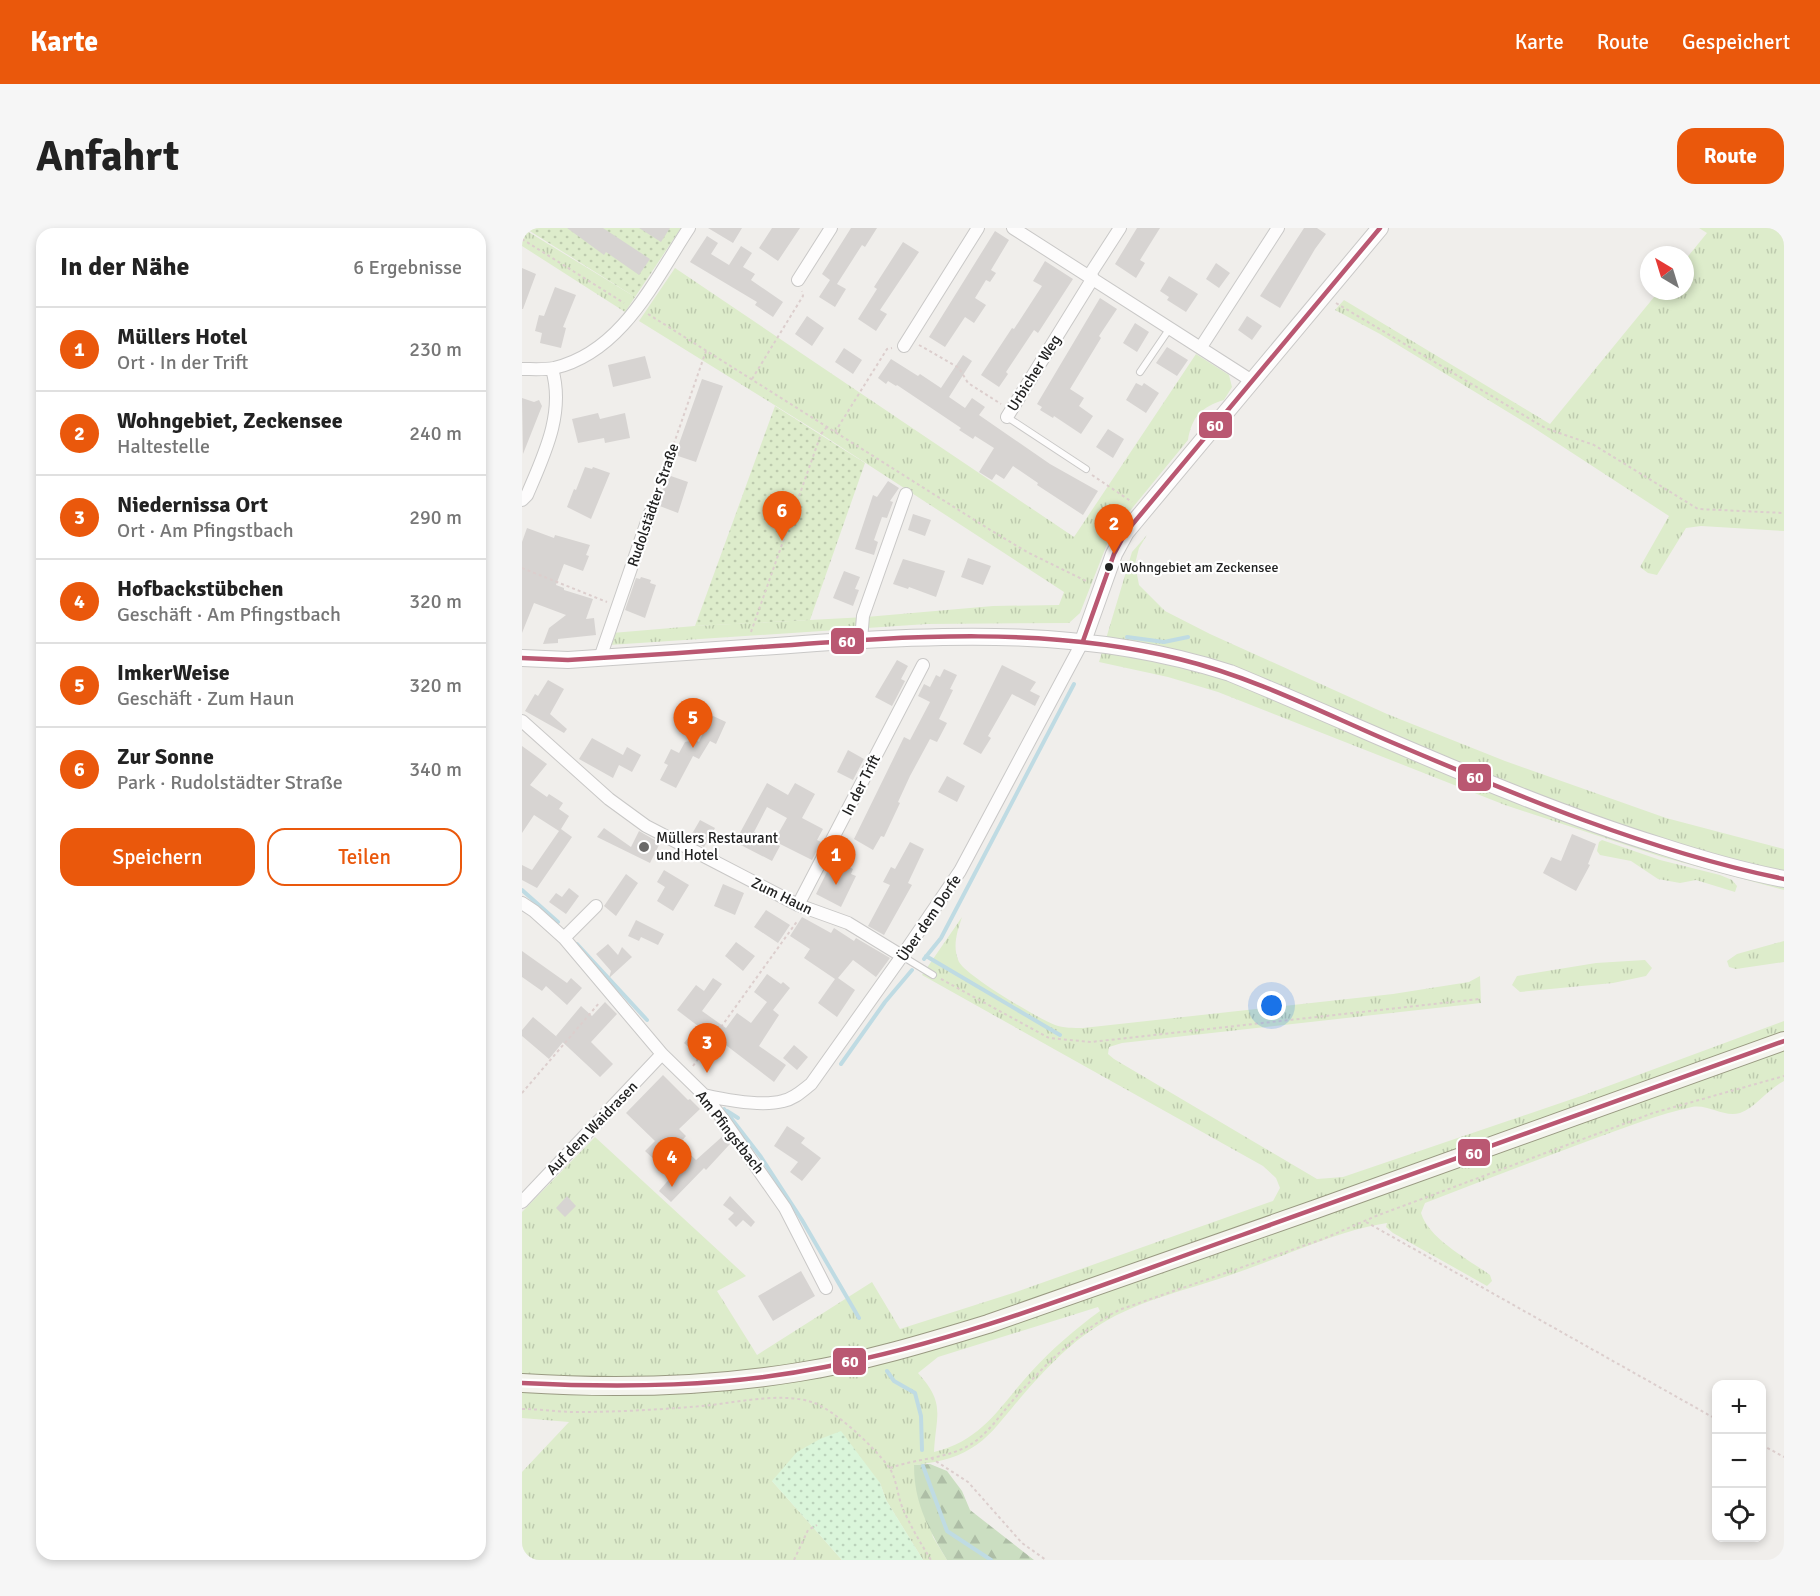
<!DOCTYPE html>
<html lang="de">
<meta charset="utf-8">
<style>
:root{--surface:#fff;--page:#f6f6f6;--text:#222;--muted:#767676;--line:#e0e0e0;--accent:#ea580c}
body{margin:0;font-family:Signika,sans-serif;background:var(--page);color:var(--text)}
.controls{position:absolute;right:18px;bottom:18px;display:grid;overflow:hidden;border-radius:12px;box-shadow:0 3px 9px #0003}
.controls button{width:54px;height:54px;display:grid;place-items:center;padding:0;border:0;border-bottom:2px solid var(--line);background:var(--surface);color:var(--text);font:30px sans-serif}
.compass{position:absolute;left:1118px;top:18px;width:54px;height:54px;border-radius:50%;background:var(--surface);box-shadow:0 3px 9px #0003;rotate:322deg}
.you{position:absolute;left:750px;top:778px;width:21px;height:21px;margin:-15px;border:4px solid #fff;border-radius:50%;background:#1a73e8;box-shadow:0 0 0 9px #1a73e833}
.badge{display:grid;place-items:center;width:39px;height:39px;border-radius:50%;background:var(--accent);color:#fff;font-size:20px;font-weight:700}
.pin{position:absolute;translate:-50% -50px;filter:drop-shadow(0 2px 3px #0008)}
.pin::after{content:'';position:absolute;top:32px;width:21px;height:18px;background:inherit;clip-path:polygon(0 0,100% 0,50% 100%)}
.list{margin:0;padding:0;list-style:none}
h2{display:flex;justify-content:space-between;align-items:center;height:78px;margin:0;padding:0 24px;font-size:26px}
h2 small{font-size:20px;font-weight:400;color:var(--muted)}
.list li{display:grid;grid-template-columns:39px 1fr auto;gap:18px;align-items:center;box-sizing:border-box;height:84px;padding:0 24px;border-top:2px solid var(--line)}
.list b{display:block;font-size:22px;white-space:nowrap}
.list p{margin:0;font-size:20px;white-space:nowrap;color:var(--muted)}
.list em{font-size:20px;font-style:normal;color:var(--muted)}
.actions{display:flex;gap:12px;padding:18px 24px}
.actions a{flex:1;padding:14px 0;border:2px solid var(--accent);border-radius:18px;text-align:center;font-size:21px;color:var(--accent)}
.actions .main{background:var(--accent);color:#fff}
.icon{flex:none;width:33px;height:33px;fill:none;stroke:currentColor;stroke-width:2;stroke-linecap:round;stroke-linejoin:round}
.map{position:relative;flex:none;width:1262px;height:1332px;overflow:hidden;border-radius:18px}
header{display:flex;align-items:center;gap:36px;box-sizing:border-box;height:84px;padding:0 30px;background:var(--accent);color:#fff}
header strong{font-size:28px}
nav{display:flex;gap:33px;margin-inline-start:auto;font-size:21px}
.intro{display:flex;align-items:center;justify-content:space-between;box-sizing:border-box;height:144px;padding:0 36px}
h1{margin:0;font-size:42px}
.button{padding:15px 27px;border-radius:18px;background:var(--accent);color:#fff;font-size:21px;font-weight:700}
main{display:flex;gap:36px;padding:0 36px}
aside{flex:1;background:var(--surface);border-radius:18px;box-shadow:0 3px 9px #0003}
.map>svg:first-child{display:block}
.grass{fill:url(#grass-tufts);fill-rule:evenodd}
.forest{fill:url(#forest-firs)}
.park{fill:url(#park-dots)}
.garden{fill:url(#garden-dots)}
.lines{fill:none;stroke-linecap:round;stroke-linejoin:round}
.stream{stroke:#bfdbe3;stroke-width:4}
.building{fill:#d7d4d2}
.service-casing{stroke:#c9c8c7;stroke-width:8}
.minor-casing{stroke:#c9c8c7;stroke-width:14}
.tertiary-casing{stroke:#c9c8c7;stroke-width:18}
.secondary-casing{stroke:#999a82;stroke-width:20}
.path{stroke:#dccecd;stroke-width:2;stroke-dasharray:3 3;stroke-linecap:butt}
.service{stroke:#fdfcfc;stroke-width:6}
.minor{stroke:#fdfcfc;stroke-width:12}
.tertiary{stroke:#fdfcfc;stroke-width:16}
.secondary{stroke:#f4f4ed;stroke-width:18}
.bus-1-casing{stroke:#fff;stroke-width:9}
.bus-1{stroke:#ba5872;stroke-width:4.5}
.bus-dot{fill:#222;stroke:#fff;stroke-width:2}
.poi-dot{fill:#6a6968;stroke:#fff;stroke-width:2}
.labels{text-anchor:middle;stroke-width:4.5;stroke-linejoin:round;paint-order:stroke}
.bus-label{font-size:14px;fill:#222;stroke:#fff;text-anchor:start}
.street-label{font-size:15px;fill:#222;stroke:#fff}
.poi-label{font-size:15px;fill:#222;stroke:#fff;text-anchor:start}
.line-badge{stroke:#fff;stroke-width:2}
.badge-label{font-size:16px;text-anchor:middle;font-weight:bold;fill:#fff}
</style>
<header>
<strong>Karte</strong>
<nav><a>Karte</a><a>Route</a><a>Gespeichert</a></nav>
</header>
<div class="intro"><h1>Anfahrt</h1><a class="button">Route</a></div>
<main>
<aside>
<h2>In der Nähe<small>6 Ergebnisse</small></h2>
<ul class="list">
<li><span class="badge">1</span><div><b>Müllers Hotel</b><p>Ort · In der Trift</p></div><em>230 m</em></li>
<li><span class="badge">2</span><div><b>Wohngebiet, Zeckensee</b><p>Haltestelle</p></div><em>240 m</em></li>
<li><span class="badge">3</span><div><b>Niedernissa Ort</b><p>Ort · Am Pfingstbach</p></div><em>290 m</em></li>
<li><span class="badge">4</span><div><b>Hofbackstübchen</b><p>Geschäft · Am Pfingstbach</p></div><em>320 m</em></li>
<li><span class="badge">5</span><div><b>ImkerWeise</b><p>Geschäft · Zum Haun</p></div><em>320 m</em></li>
<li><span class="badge">6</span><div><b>Zur Sonne</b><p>Park · Rudolstädter Straße</p></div><em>340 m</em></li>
</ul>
<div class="actions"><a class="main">Speichern</a><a>Teilen</a></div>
</aside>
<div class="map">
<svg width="1262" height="1332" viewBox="0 0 1262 1332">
<defs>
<pattern id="grass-tufts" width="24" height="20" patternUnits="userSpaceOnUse" patternTransform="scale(1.5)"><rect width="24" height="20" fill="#ddeccb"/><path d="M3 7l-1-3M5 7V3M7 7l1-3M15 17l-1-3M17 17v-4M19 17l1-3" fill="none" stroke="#bdcaae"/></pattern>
<pattern id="forest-firs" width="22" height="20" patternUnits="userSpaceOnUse" patternTransform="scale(1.5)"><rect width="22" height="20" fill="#cbdec1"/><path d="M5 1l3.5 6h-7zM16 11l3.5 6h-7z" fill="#aebea6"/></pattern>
<pattern id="park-dots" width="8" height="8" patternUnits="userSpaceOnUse" patternTransform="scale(1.5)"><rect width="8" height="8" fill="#daf5da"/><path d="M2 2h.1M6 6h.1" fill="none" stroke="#bbd2bb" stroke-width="1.8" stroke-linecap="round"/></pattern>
<pattern id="garden-dots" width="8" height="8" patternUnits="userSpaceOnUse" patternTransform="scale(1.5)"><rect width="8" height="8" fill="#ddeccb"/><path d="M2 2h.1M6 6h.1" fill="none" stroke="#bdcaae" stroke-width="1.8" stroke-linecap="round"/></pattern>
</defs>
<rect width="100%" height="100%" fill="#f0eeeb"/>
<path class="grass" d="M0,0L113,69L103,84L0,18Z
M1177,0H1262V303L1179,298L1164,300L1135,347L1126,345L1118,339L1147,288L1009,198L858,106L813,82L822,72L1028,196L1137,63H1163V32L1185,5Z
M153,40L552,309L674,126L707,147L710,159L702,172C679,179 670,189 666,212L589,306L558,385L547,395L405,396L87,417L90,405L173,398L344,389L471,378L537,377L542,364L299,206L117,93Z
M625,307L617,320L613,336L617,357L643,383L688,406L865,486L983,533L1144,590L1262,621V662L1140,629L983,577L696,464L646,449L577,434L610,324Z
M1080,612L1138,632L1198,647L1210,652L1215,658L1213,664L1174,652L1158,655L1136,651L1109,633L1078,627L1075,623L1077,614Z
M440,689C435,704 430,719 437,734C446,749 515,790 533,797C541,800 552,800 561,800L871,766L947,754L958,748L959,775L600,815L587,819L586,826L592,831L795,951L821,949L1062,867L1262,793V853C1246,861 1233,880 1218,885C1202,890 1187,876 1170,879C1137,886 1105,899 1074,910C1017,931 960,953 903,975L899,985C907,1011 946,1031 968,1047L970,1053L965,1058L871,1005L864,999L865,995C813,1003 764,1028 714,1045C670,1061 619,1071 579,1096C545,1116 515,1150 490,1180C477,1195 466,1211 448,1221C432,1231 411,1235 392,1237L411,1309L425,1332H401L364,1272L358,1255L250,1253L320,1332H0V1244L47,1194L0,1190V984L73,909L224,1048L195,1063L235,1127L350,1054L378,1101L494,1064L751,973L758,960L754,950L741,938L400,747ZM576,1079L578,1083C553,1101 530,1121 509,1144C477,1179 461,1212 412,1224C414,1186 424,1176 396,1145L416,1129Z
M1262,713V734L1214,741L1207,739L1205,733L1215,726Z
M1123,732L1130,740L1124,748L1091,755L998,764L990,757L995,748L1074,735Z"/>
<path class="forest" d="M408,1236L425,1243L440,1263L448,1282L512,1332H425C406,1300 392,1275 392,1237Z"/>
<path class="park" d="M319,1203L358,1255L364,1272L401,1332H320L250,1253L275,1224L298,1211Z"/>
<path class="garden" d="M3,0H159L113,69Z
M253,178L343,235L288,392L173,398Z"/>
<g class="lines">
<path class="stream" d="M605,409L642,414L666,409
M0,662L36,694
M55,716L125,792
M404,728L538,807
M402,731L419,710L552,456
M319,836L363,774L390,742
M202,881L239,929L280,992L337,1090
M205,883L216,890
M365,1143L372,1153L393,1165L399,1188L400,1222
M401,1238L425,1303L469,1332"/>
</g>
<path class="building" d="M45,0H81L128,31L117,47L84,24L82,27Z
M117,0H148L139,14Z
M186,0H220L211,15Z
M250,0H278L256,33L237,20Z
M329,0H355L343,19L340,17L315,56L324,61L313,79L297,69L308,52L300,46Z
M615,0H638L618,32L623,35L614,50L593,36Z
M782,0H795L804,6L793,21L758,80L738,68Z
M473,3L487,12L469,42L474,45L468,54L464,52L453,70L464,77L452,95L443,89L423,119L407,109Z
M185,8L196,15L189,26L207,37L219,18L230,25L221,39L233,46L229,52L261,74L251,89L233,77L235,74L168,34Z
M381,14L397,24L358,82L365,86L354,103L336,91L355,61L352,59Z
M523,33L551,51L516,105L512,102L484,144L486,146L477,159L459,147L490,100L492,101L520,58L511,53Z
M694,35L708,45L697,60L684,51Z
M0,40L14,46L1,81H0Z
M647,48L676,66L664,84L645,72L647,69L638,63Z
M33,59L54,67L41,99L44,100L39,120L18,115L20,105L13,103L17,87L22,88Z
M578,70L595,81L577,108L579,110L548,161L562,170L557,178L571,188L559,206L532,188L531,190L518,182L520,179L515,176Z
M285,88L302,100L290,118L273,106Z
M725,88L740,98L730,112L716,102Z
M613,95L627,104L615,124L601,115Z
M645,119L666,132L655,148L634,135Z
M322,120L340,132L331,146L313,134Z
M441,127L450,133L427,169L443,180L450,170L463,179L457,187L528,236L576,263L561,287L515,257L516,255L491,238L482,251L474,246L470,252L457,244L472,220L453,208L451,211L437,202L439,200L375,157L374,158L366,153L364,156L356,150L369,131L396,148L398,146L419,160Z
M123,128L129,150L91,159L86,137Z
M180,151L201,158L174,234L153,227Z
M614,155L620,158L622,155L637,165L624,185L604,172Z
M0,170L12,174L17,172L20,178L1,226Z
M76,185L78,191L103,185L108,210L83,215L82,210L56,215L50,191Z
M586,201L602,211L591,230L574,219Z
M63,239L70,241L71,239L88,245L69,291L45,279L52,261L54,262Z
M146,247L166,254L156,285L135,277Z
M366,253L377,260L368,273L371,274L365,290L360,289L352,312L356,314L352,327L333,321L351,267L355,269Z
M391,286L409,292L403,308L386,302Z
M5,300L32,310L33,307L68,317L64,327L67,328L61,343L42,336L34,357L42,360V362L71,371L64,391L72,390L74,407L36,411V415L21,416L27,400L44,387L12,375L0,405V314Z
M446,330L469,338L461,357L439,349Z
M381,331L423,343L414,369L387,359L386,361L371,356Z
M322,343L338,349L333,361L337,362L331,378L311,370Z
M119,349L129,352L128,355L134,357L123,390L103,382L114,350L118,351Z
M375,432L386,438L379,451L383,453L370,478L353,469Z
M480,437L514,454L508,463L518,468L513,478L490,466L466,508L469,510L459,526L441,516Z
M422,441L435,447L428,461L431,462L417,491L425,495L415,514L408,511L388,548L376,574L378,575L362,609L359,608L351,622L332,611L382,509L388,512L408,474L396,468L402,456L408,459L414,447L418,449Z
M26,452L42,461L28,486L45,501L42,505L3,483L13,466L16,468Z
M189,487L204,494L194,516L188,513L177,531L171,528L154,560L138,552L146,537L142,535L149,521L157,525L163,514L168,513L170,509L177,514Z
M70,510L101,527L105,519L119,527L110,544L97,537L91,550L57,531Z
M0,518L25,536L8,557L25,569L27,566L41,575L37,581L47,588L39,601L50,609L15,660L0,652V637L10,642L37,603L12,587L0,605Z
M326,522L342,531L331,552L315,544Z
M425,548L443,558L435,574L416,564Z
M245,555L266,567L273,555L293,566L280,590L301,601L295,612L299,614L290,632L252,613L265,590L245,579L232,604L258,618L250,633L213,614Z
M178,592L193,600L182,619L167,611Z
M82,600L109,619L117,603L138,615L128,635L75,609Z
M1050,606L1074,616L1066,636L1068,637L1054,663L1021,645L1029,629L1039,633Z
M388,614L402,621L386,655L390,657L362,707L346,698L368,657L361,654L369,639L373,641Z
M315,633L331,641L329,646L334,648L319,679L294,666L309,636L313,638Z
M142,642L167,657L151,683L135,673L143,659L135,654Z
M104,646L116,655L94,688L82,678Z
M201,656L222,665L213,687L192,678Z
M47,660L57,668L44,686L27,674L34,665L40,669Z
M244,682L268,697L256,715L232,699Z
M280,689L309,705L312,700L332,713L334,710L368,730L354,749L331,732L316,750L333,762L315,789L296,775L313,751L282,730L288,721L268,708Z
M114,692L142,706L136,717L119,709L117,713L106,708Z
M214,714L233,728L221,743L203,728Z
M86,716L96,727L100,719L110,729L87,750L89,743L74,726Z
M0,723L45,755L49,750L60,760L45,777L24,758L20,763L0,749Z
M245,746L259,756L261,754L268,760L251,782L257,787L237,818L264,837L252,854L192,808L176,827L162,815L176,798L155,782L174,757L182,763L191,750L200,756L180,783L204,800L215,785L229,795L245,774L232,764Z
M83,774L95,786L69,814L91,836L78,849L34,808L59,778L70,788Z
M11,789L41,814L27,831L0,808V802Z
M272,817L286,829L275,842L261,830Z
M141,847L166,872L168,871L178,881L157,901L164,908L157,916L174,932L202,907L208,916L184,942L182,940L149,974L137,963L150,948L123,923L133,913L104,885Z
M265,898L283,910L279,915L299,930L280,953L268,944L276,934L252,918Z
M45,968L54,978L43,989L34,980Z
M208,968L233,994L229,999L221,992L214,999L206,991L212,985L201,977Z
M279,1043L293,1068L251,1093L236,1068Z"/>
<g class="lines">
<g class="service-casing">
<path id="service" d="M618,144L648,100
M485,189L564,241
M380,728L411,747"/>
</g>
<g class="minor-casing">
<path id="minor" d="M491,0L730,153
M567,48L598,0
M276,52L309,0
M382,118L456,0
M679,119L756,0
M0,141C10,141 22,142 32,140C100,124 132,53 167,0
M485,189L571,50
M0,272L5,267C22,227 43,185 30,141
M339,412L341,388L384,266
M78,430L128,285
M0,493L87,571L124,598L276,677L326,695L380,728
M0,675L12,683L42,710L140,826L182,867L203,894L263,980L304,1060
M276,677L401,437
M42,710L74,678
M182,867C204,872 239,879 261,873C272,871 280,863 289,856L380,728L438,643L561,413
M0,974L140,826"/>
</g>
<g class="tertiary-casing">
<path id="tertiary" d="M561,413L592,326L604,304L858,0
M0,430L46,432C125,427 203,422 281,416C428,406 566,399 708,445C851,504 991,572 1139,618C1179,631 1220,643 1262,651"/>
</g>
<g class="secondary-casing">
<path id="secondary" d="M0,1155C93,1161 185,1159 277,1144C341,1134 404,1115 466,1096L794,981L1262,813"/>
</g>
<path class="path" d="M0,11L102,75
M814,75L1023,200L1072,217L1176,281L1262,285
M126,86L470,303L505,324L566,354
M397,117L437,140L446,155L479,176
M230,151L281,68L280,63
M313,204L365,121L370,120
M570,247L610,274
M132,273L184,123
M0,340L85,374
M229,404L299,206L305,199
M419,751L527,810L569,814L957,771
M171,838L276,692
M0,865L78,774
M844,994L1194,1191
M0,1181C18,1181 36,1184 54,1184C92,1184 130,1182 168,1179C206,1177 254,1163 290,1174C313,1182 351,1218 366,1238C374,1248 375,1264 379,1276C387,1296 398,1314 409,1332
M1240,1217L1262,1229
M409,1230L446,1254L500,1315L524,1332
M368,1240C395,1230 427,1231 451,1215C468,1203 479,1186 492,1171C523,1137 555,1104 597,1082L801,1011L854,988L1131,885L1262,848
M272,1332L286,1302L295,1297"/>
<use href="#service" class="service"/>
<use href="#minor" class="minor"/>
<use href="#tertiary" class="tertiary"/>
<use href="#secondary" class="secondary"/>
<g class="bus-1-casing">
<path id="bus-1" d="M561,413L592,326L604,304L858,0
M0,430L46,432C115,428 185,423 254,418C387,408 526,398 657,431C731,449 799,484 869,514C996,568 1126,623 1262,651
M0,1155C101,1160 203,1159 303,1139C445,1112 583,1055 720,1007C901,944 1081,878 1262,813"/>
</g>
<use href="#bus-1" class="bus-1"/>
</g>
<circle class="bus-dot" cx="587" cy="339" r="5"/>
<circle class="poi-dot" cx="122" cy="619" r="6"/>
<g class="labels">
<g class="bus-label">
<text x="598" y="344">Wohngebiet am Zeckensee</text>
</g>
<g class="street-label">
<text transform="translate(512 145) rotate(-58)" y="5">Urbicher Weg</text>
<text transform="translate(131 277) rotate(-71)" y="5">Rudolstädter Straße</text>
<text transform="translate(339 557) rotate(-63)" y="5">In der Trift</text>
<text transform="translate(260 668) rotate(26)" y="5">Zum Haun</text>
<text transform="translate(407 690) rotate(-56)" y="5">Über dem Dorfe</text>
<text transform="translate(70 900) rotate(-46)" y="5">Auf dem Waidrasen</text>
<text transform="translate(208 904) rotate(52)" y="5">Am Pfingstbach</text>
</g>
<g class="poi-label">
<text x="134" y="615">Müllers Restaurant<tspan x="134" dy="17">und Hotel</tspan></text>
</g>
</g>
<g class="line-badge">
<rect x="676" y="183" width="35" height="28" rx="6" fill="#ba5872"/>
<rect x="308" y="399" width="35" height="28" rx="6" fill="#ba5872"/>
<rect x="935" y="535" width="35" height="29" rx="6" fill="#ba5872"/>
<rect x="935" y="910" width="34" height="29" rx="6" fill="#ba5872"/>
<rect x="310" y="1119" width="35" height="29" rx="6" fill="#ba5872"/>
</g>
<g class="badge-label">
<text x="693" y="203">60</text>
<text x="325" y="419">60</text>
<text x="953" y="555">60</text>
<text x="952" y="931">60</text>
<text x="328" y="1139">60</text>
</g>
</svg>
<div class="controls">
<button>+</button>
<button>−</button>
<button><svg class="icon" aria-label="locate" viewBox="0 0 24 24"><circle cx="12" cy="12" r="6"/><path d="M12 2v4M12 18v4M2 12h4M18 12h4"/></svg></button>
</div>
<svg class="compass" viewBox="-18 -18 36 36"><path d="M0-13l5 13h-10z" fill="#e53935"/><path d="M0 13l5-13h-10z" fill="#767676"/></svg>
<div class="you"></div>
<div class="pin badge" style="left:314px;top:657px">1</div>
<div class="pin badge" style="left:592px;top:326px">2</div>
<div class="pin badge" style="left:185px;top:845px">3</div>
<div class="pin badge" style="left:150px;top:959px">4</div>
<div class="pin badge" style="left:171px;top:520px">5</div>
<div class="pin badge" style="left:260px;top:313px">6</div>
</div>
</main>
